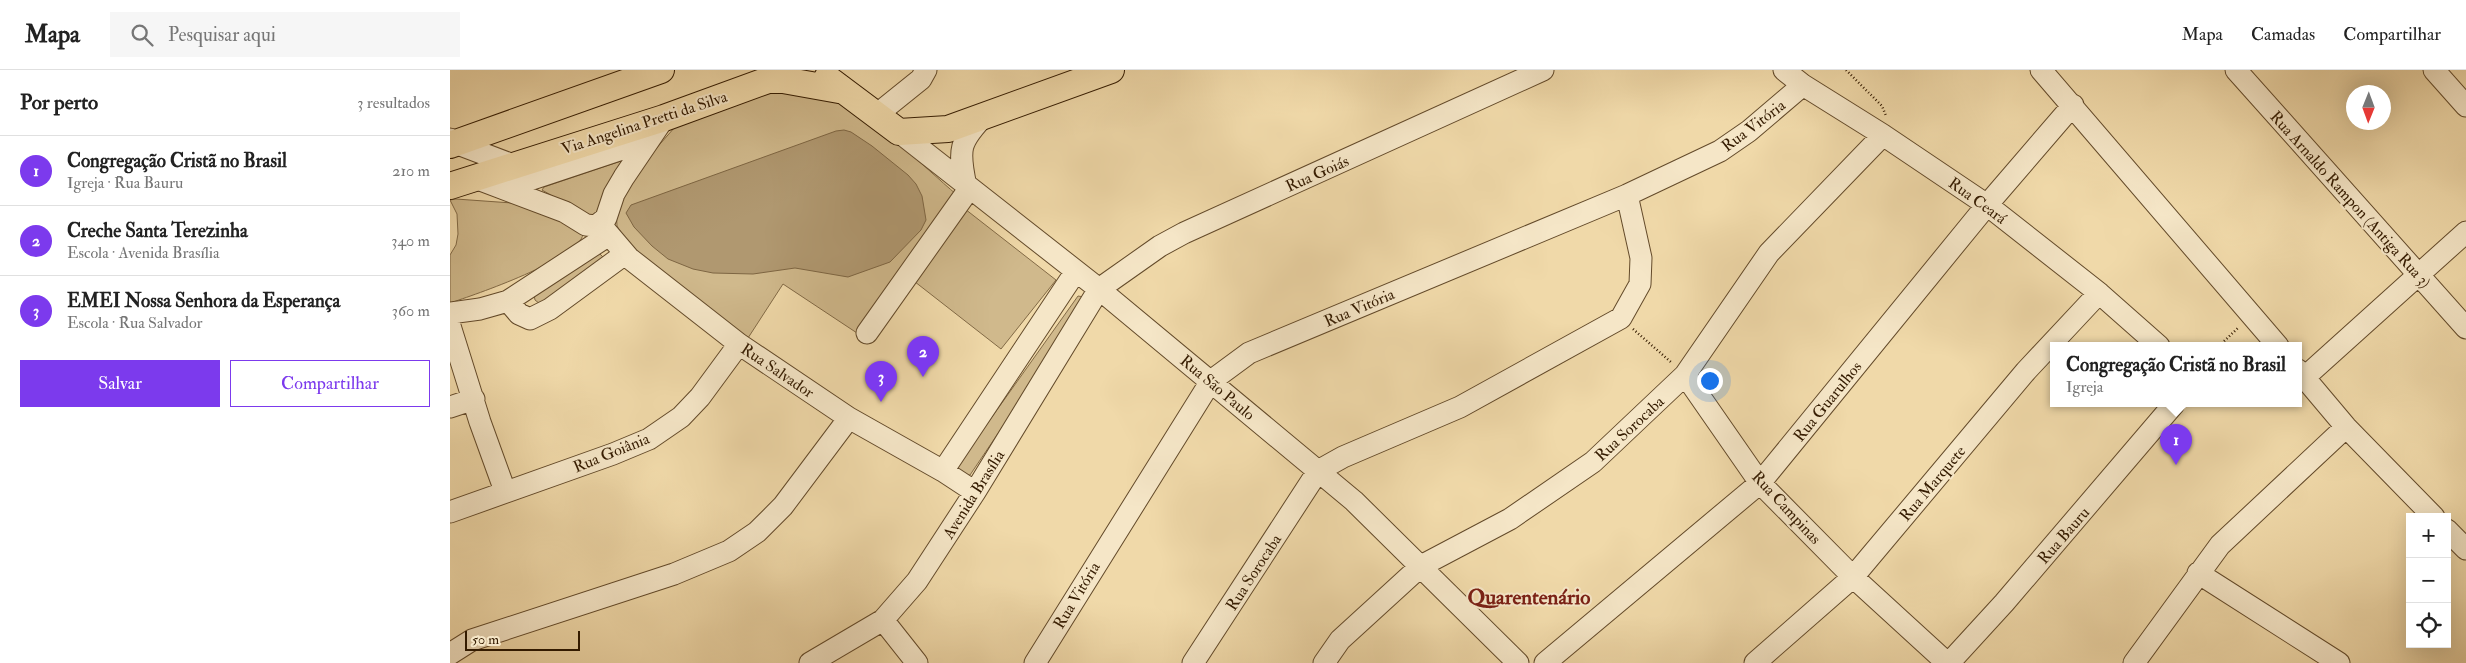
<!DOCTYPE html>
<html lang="pt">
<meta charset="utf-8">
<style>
:root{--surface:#fff;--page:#f6f6f6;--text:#222;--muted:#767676;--line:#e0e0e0;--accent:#7c3aed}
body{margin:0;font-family:"IM FELL Double Pica",serif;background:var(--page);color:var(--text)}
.controls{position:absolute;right:15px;bottom:15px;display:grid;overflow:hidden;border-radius:0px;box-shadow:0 5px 20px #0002}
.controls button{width:45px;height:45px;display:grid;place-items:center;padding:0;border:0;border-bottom:1px solid var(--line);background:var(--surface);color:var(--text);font:25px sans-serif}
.compass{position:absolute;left:1896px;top:15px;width:45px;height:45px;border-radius:50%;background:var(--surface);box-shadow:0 5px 20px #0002;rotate:181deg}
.scale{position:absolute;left:15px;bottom:12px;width:115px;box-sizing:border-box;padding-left:5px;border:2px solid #341b00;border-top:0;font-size:14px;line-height:18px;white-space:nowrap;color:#341b00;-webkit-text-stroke:4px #f5e6c7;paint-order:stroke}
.you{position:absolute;left:1259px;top:310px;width:18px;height:18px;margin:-12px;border:4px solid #fff;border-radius:50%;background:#1a73e8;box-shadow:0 0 0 8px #1a73e833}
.badge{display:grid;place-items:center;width:32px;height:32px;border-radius:50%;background:var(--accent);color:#fff;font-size:16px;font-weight:700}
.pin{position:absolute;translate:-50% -41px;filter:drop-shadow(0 1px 2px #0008)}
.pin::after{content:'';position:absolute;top:26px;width:18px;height:15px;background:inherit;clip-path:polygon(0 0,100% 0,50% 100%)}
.popup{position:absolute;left:1600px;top:272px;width:252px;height:65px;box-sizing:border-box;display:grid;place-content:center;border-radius:0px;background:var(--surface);filter:drop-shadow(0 1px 4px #0005);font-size:16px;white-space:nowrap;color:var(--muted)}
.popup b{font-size:19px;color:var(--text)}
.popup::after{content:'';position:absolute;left:50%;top:100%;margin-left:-10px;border:10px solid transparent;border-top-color:var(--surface)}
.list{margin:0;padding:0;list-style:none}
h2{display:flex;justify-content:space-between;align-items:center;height:65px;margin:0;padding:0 20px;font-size:21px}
h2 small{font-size:16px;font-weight:400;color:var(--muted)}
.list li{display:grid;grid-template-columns:32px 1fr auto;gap:15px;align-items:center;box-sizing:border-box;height:70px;padding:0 20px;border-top:1px solid var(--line)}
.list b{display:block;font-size:19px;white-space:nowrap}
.list p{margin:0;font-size:16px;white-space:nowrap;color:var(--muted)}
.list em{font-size:16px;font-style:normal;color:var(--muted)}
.actions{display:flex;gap:10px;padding:15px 20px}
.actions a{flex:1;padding:11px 0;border:1px solid var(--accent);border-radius:0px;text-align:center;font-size:18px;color:var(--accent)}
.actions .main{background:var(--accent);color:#fff}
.icon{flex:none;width:28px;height:28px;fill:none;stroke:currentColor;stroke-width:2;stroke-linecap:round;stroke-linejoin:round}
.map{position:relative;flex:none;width:2016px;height:593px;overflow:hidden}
header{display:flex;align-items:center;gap:30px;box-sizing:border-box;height:70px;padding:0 25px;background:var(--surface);border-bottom:1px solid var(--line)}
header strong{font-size:24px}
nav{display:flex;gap:28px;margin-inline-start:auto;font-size:18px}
.search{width:350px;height:45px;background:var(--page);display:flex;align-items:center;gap:12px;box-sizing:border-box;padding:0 18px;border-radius:0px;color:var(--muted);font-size:19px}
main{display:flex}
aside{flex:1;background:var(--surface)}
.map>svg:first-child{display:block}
.green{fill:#d0b98c;stroke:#826a46}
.water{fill:#b09870;stroke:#7e6643}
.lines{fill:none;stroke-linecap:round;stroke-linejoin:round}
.minor-casing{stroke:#634a2a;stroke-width:23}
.major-casing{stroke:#341b00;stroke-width:28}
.path{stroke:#341b00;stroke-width:2.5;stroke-dasharray:1 2.5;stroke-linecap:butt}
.minor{stroke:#f5e6c7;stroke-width:21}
.major{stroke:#f0d9a9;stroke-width:26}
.labels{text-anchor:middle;stroke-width:4;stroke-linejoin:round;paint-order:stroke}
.street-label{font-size:16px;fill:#341b00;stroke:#f5e6c7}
.district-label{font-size:21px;font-weight:bold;fill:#7a1f14;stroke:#f5e6c7}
</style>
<header>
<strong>Mapa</strong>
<div class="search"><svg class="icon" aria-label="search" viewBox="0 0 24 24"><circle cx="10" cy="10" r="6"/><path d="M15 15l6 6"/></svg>Pesquisar aqui</div>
<nav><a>Mapa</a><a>Camadas</a><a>Compartilhar</a></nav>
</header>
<main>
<aside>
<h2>Por perto<small>3 resultados</small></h2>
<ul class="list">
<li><span class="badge">1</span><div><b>Congregação Cristã no Brasil</b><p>Igreja · Rua Bauru</p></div><em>210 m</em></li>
<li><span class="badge">2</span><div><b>Creche Santa Terezinha</b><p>Escola · Avenida Brasília</p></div><em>340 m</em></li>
<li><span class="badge">3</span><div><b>EMEI Nossa Senhora da Esperança</b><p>Escola · Rua Salvador</p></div><em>360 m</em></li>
</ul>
<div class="actions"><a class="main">Salvar</a><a>Compartilhar</a></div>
</aside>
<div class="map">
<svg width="2016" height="593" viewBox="0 0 2016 593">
<rect width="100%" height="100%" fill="#f0d9a9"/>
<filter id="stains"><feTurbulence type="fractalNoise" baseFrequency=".004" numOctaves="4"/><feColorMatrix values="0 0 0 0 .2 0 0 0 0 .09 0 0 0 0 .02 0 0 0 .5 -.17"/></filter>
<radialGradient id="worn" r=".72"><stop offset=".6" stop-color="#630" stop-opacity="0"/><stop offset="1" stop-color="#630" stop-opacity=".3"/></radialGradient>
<path class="green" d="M318,20C336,23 357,22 375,27C415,38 474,97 507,125L407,263L333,214L298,268L181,179L167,156L166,140L170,131L203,82L225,57Z
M177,89L152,138L144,146L136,145L92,120L94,117Z
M6,129L62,133L93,139L133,164C130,189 24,225 0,233V185L6,175L8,164L7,144L0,130Z
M515,139L606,210L551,279L460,208Z
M149,183L154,188L90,234L85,230L84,225Z
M628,226L634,227L636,233L520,405L511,407L507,396Z"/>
<path class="water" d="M394,60L401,62L422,76L458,105L466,114L472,126L476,150L471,160L440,192L398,207L345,198L303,204L263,203L243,199L218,189L202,176L184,157L176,143L181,135L386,61Z"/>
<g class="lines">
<g class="minor-casing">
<path id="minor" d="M1334,0L1353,15L1433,65L1537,135L1649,223L1709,276
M1591,0L1828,276
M1786,0L2016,258
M1984,0L2016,36
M425,46L471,9L476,0
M449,62L649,219L904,431L1068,593
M0,69L5,73L63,95
M25,108L115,142L136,155L146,156L156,148L164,124L174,107L214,48
M516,116C508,79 509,72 535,45
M55,118L199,70
M150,154L179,188L289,274L399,348L493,401L525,422
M58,231L159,165
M0,243L30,239L58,231L69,244L80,249L100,239L175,184
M0,256L30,352L55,421
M417,263L519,119
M1848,300L1896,357L1984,447
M1235,305L1310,413L1403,507L1497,593
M1855,307L2016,162
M0,337L24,329
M493,401L626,201
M0,442L163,384L199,369L231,347L250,327L289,274
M1997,460L2016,479
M1748,503L1889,593
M433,550L467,593
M0,584L22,570L224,504L279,481L307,462L333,436L399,348
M360,593L433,550L467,511L525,422L649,219L710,176L734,163L1093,0
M585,593L761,311L799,283L1177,125L1270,81L1299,61L1353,15
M743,593L868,401L893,387L1010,337L1171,248L1190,214L1191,188L1177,125
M874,593L890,570L971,496L1060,449L1143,392L1235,305L1319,183L1433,65
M1095,593L1310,413L1537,135L1623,35
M1305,593L1403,507L1576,301L1649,223
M1499,593L1554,533L1724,334
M1684,593L1770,475L1896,357"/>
</g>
<g class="major-casing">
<path id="major" d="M377,8L449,62L498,59L661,0
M0,75L211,0
M0,116L214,48L318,10H333L389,20"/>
</g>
<path class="path" d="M1396,0L1432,36L1436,46
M1183,259L1222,293
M1769,276L1789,257"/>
<use href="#minor" class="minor"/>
<use href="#major" class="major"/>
</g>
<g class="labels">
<g class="street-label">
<text transform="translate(194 52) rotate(-18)" y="6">Via Angelina Pretti da Silva</text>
<text transform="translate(1303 55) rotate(-37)" y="6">Rua Vitória</text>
<text transform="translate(867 103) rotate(-24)" y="6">Rua Goiás</text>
<text transform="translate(1901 129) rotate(48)" y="6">Rua Arnaldo Rampon (Antiga Rua 3)</text>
<text transform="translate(1528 130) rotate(36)" y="6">Rua Ceará</text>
<text transform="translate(909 237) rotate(-23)" y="6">Rua Vitória</text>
<text transform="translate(328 300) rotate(34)" y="6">Rua Salvador</text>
<text transform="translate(768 317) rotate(40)" y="6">Rua São Paulo</text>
<text transform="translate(1377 331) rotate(-51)" y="6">Rua Guarulhos</text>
<text transform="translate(1179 358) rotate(-43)" y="6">Rua Sorocaba</text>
<text transform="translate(161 382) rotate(-22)" y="6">Rua Goiânia</text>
<text transform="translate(1482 413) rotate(-50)" y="6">Rua Marquete</text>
<text transform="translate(523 424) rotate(-58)" y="6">Avenida Brasília</text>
<text transform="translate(1337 437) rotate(47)" y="6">Rua Campinas</text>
<text transform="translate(1613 465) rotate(-49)" y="6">Rua Bauru</text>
<text transform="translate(803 502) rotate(-57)" y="6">Rua Sorocaba</text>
<text transform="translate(626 525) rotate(-59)" y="6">Rua Vitória</text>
</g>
<g class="district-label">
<text x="1079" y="534">Quarentenário</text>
</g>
</g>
<rect width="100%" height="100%" filter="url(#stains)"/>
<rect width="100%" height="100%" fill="url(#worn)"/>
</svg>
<div class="controls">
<button>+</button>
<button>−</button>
<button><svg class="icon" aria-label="locate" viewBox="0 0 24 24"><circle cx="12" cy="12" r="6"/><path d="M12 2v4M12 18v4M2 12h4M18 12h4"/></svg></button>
</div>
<svg class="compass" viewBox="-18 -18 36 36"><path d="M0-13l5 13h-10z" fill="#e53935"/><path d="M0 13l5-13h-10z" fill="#767676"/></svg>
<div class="scale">50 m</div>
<div class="you"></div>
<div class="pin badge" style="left:1726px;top:395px">1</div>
<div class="popup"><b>Congregação Cristã no Brasil</b>Igreja</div>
<div class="pin badge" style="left:473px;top:307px">2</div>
<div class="pin badge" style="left:431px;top:332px">3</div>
</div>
</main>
